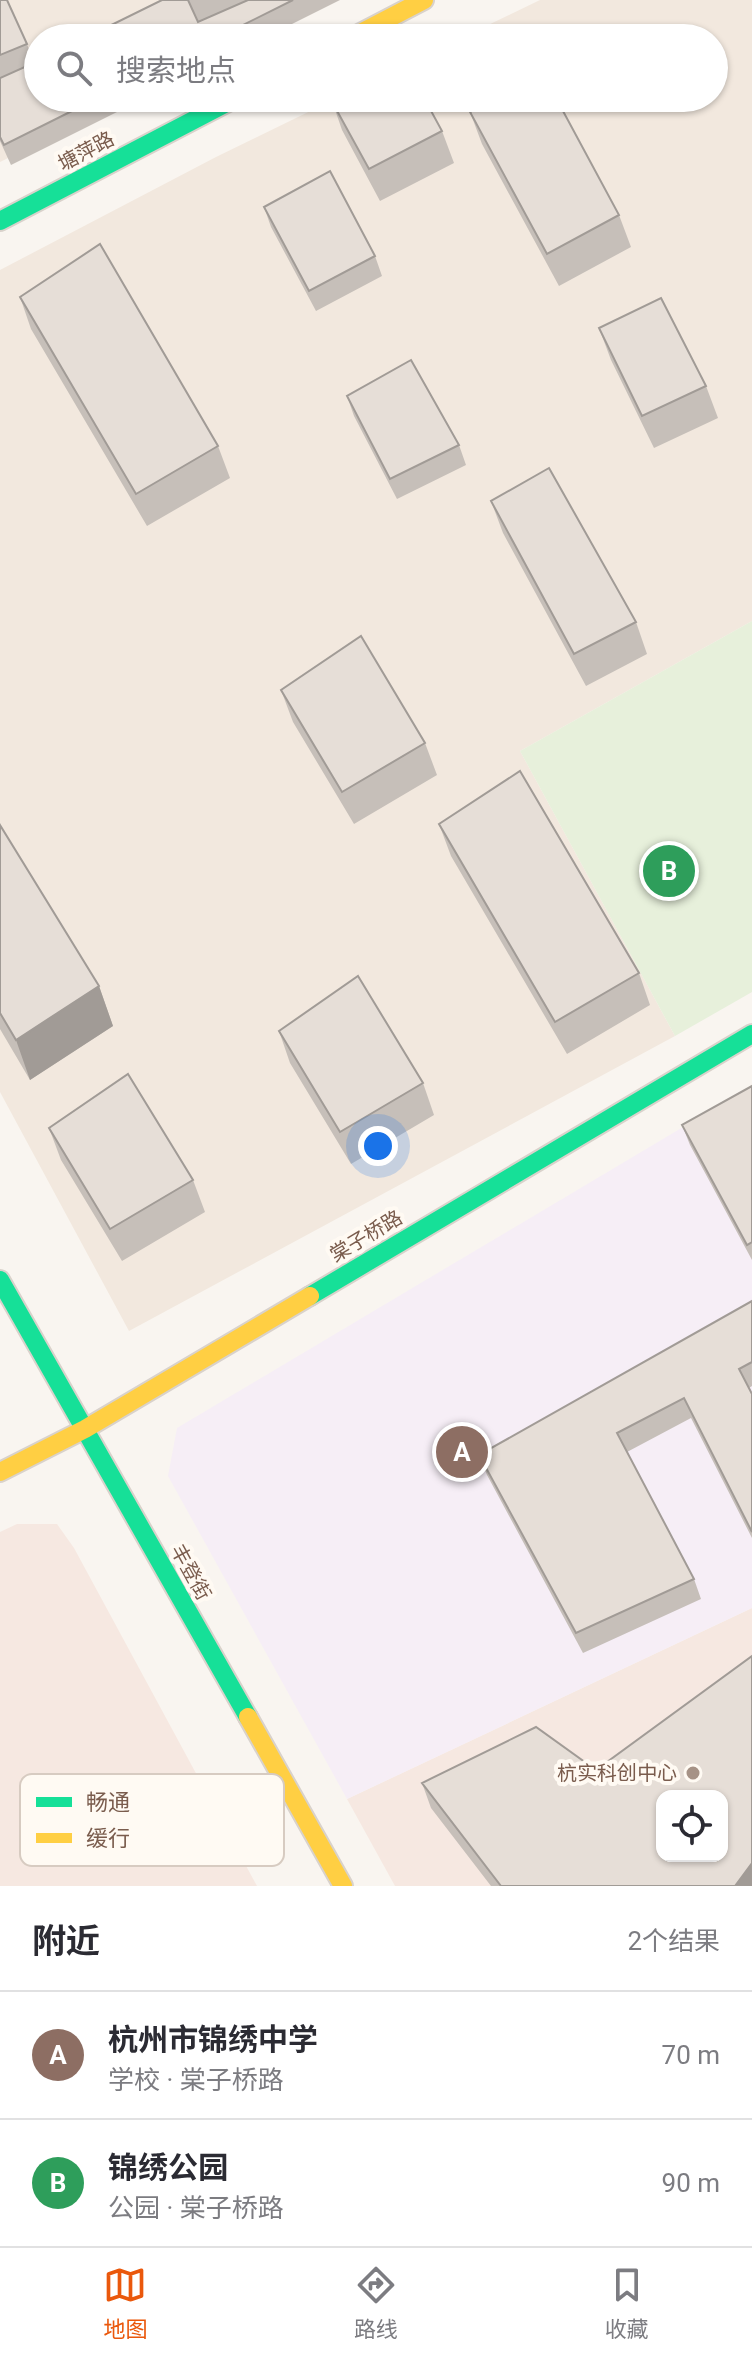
<!DOCTYPE html>
<html lang="zh">
<meta charset="utf-8">
<style>
:root{--surface:#fff;--page:#f7f7f7;--text:#2b2b33;--muted:#7c7c81;--line:#e1e1e2;--accent:#ea580c}
body{margin:0;font-family:Roboto,"Noto Sans SC",sans-serif;background:var(--page);color:var(--text)}
.controls{position:absolute;right:24px;bottom:24px;display:grid;overflow:hidden;border-radius:16px;box-shadow:0 2px 6px #0004}
.controls button{width:72px;height:72px;display:grid;place-items:center;padding:0;border:0;border-bottom:2px solid var(--line);background:var(--surface);color:var(--text);font:40px sans-serif}
.you{position:absolute;left:378px;top:1146px;width:28px;height:28px;margin:-20px;border:6px solid #fff;border-radius:50%;background:#1a73e8;box-shadow:0 0 0 12px #1a73e833}
.badge{display:grid;place-items:center;width:52px;height:52px;border-radius:50%;background:var(--accent);color:#fff;font-size:26px;font-weight:700}
.pin{position:absolute;translate:-50% -50%;border:4px solid #fff;box-shadow:0 2px 8px #0006}
.list{margin:0;padding:0;list-style:none}
h2{display:flex;justify-content:space-between;align-items:center;height:104px;margin:0;padding:0 32px;font-size:34px}
h2 small{font-size:26px;font-weight:400;color:var(--muted)}
.list li{display:grid;grid-template-columns:52px 1fr auto;gap:24px;align-items:center;box-sizing:border-box;height:128px;padding:0 32px;border-top:2px solid var(--line)}
.list b{display:block;font-size:30px;white-space:nowrap}
.list p{margin:0;font-size:26px;white-space:nowrap;color:var(--muted)}
.list em{font-size:26px;font-style:normal;color:var(--muted)}
.icon{flex:none;width:44px;height:44px;fill:none;stroke:currentColor;stroke-width:2;stroke-linecap:round;stroke-linejoin:round}
.map{position:relative;flex:none;width:752px;height:1886px;overflow:hidden}
.search{position:absolute;background:var(--surface);box-shadow:0 2px 6px #0004;left:24px;right:24px;top:24px;height:88px;display:flex;align-items:center;gap:20px;box-sizing:border-box;padding:0 28px;border-radius:44px;color:var(--muted);font-size:30px}
.sheet{height:360px;background:var(--surface)}
nav{display:flex;justify-content:space-around;align-items:center;box-sizing:border-box;height:112px;border-top:2px solid var(--line);background:var(--surface);font-size:22px;color:var(--muted)}
nav a{display:grid;justify-items:center;gap:4px}
nav .on{color:var(--accent)}
.map>svg:first-child{display:block}
.residential{fill:#f2e8de}
.commercial{fill:#f6e8e1;fill-rule:evenodd}
.education{fill:#f6eef6}
.green{fill:#e7f0db}
.lines{fill:none;stroke-linecap:round;stroke-linejoin:round}
.fast-casing{stroke:#d9d2cb;stroke-width:22}
.slow-casing{stroke:#d9d2cb;stroke-width:22}
.fast{stroke:#16e098;stroke-width:18}
.slow{stroke:#ffcf43;stroke-width:18}
.wall{fill:#c6bfb9}
.shaded-wall{fill:#a19b96}
.building{fill:#e6ded7;stroke:#a19b96;stroke-width:2;fill-rule:evenodd}
.poi-dot{fill:#a69286;stroke:#fffaf3;stroke-width:3}
.labels{text-anchor:middle;stroke-width:8;stroke-linejoin:round;paint-order:stroke}
.street-label{font-size:20px;fill:#7a5c4d;stroke:#fffaf3}
.poi-label{font-size:20px;fill:#7a5c4d;stroke:#fffaf3;text-anchor:end}
.key{fill:#fffaf3;stroke:#d7cbc1;stroke-width:2}
.key-label{font-size:22px;fill:#7a5c4d}
</style>
<div class="map">
<svg width="752" height="1886" viewBox="0 0 752 1886">
<rect width="100%" height="100%" fill="#f9f5f0"/>
<path class="residential" d="M0,0H332L254,38H38V98H131L0,162Z
M540,0H752V621L520,751L675,1036L129,1331L0,1092V270L216,157L337,98H714V38H461Z"/>
<path class="commercial" d="M17,1524H57L74,1548L257,1886H0V1532Z
M752,1608V1886H395L347,1799ZM662,1796H722V1856H662Z"/>
<path class="education" d="M752,1086V1608L347,1799L168,1476L177,1428Z"/>
<path class="green" d="M752,621V992L675,1036L520,751Z"/>
<g class="lines">
<g class="fast-casing">
<path id="fast" d="M0,221L236,98
M0,1280L248,1717
M310,1296L752,1034"/>
</g>
<g class="slow-casing">
<path id="slow" d="M351,38L424,0
M0,1472L85,1429L310,1296
M248,1717L343,1886"/>
</g>
<use href="#fast" class="fast"/>
<use href="#slow" class="slow"/>
</g>
<path class="wall" d="M0,0L27,44L34,63L38,98H145L11,165L0,141Z
M162,0H340L264,38H85Z
M331,98L442,131L454,163L380,201L342,130Z
M470,112L619,215L631,247L559,286L482,144Z
M264,207L375,256L382,276L316,311L271,227Z
M20,297L218,446L230,478L147,526L31,329Z
M599,328L706,386L718,418L654,448L611,360Z
M347,396L459,445L466,465L397,499L354,416Z
M491,501L636,622L647,654L586,686L503,533Z
M281,690L425,743L437,775L354,824L293,722Z
M439,824L639,973L650,1005L567,1054L451,856Z
M0,825L99,986L113,1026L30,1080L0,1029Z
M279,1031L423,1083L434,1115L351,1164L290,1063Z
M752,1086V1260L690,1145L682,1125Z
M49,1128L193,1180L205,1212L122,1261L61,1160Z
M752,1301V1386L749,1388L752,1394V1538L691,1418L627,1452L694,1579L701,1599L583,1653L487,1475L479,1455Z
M596,1770L752,1886H491L431,1808L422,1783Z"/>
<path class="shaded-wall" d="M99,986L113,1026L30,1080L16,1040Z
M752,1863V1886H735Z"/>
<path class="building" d="M0,0H7L27,44L0,55Z
M162,0H188L198,22L248,0H293L217,38H85Z
M38,61V98H98L4,145L0,137V78Z
M330,98H424L442,131L369,169Z
M496,98H556L619,215L547,254L470,112Z
M330,171L375,256L309,291L264,207Z
M100,244L218,446L136,494L20,297Z
M661,298L706,386L642,416L599,328Z
M411,360L459,445L390,479L347,396Z
M549,468L636,622L574,654L491,501Z
M361,636L425,743L342,792L281,690Z
M520,771L639,973L555,1022L439,824Z
M0,825L99,986L16,1040L0,1013Z
M358,976L423,1083L340,1132L279,1031Z
M128,1074L193,1180L110,1229L49,1128Z
M752,1086V1242L747,1245L682,1125Z
M752,1301V1362L739,1369L752,1394V1532L684,1398L617,1433L694,1579L576,1633L479,1455Z
M752,1656V1863L735,1886H501L422,1783L536,1727L596,1770ZM662,1796H722V1856H662Z"/>
<circle class="poi-dot" cx="693" cy="1773" r="8"/>
<g class="labels">
<g class="street-label">
<text transform="translate(86 151) rotate(-28)" y="7">塘萍路</text>
<text transform="translate(366 1236) rotate(-31)" y="7">棠子桥路</text>
<text transform="translate(191 1572) rotate(61)" y="7">丰登街</text>
</g>
<g class="poi-label">
<text x="677" y="1780">杭实科创中心</text>
</g>
</g>
<rect x="20" y="1774" width="264" height="92" rx="12" class="key"/>
<rect x="36" y="1797" width="36" height="10" fill="#16e098"/>
<rect x="36" y="1833" width="36" height="10" fill="#ffcf43"/>
<g class="key-label">
<text x="86" y="1810">畅通</text>
<text x="86" y="1846">缓行</text>
</g>
</svg>
<div class="controls">
<button><svg class="icon" aria-label="locate" viewBox="0 0 24 24"><circle cx="12" cy="12" r="6"/><path d="M12 2v4M12 18v4M2 12h4M18 12h4"/></svg></button>
</div>
<div class="you"></div>
<div class="pin badge" style="left:462px;top:1452px;background:#8d6e63">A</div>
<div class="pin badge" style="left:669px;top:871px;background:#2e9e5b">B</div>
<div class="search"><svg class="icon" aria-label="search" viewBox="0 0 24 24"><circle cx="10" cy="10" r="6"/><path d="M15 15l6 6"/></svg>搜索地点</div>
</div>
<section class="sheet">
<h2>附近<small>2个结果</small></h2>
<ul class="list">
<li><span class="badge" style="background:#8d6e63">A</span><div><b>杭州市锦绣中学</b><p>学校 · 棠子桥路</p></div><em>70 m</em></li>
<li><span class="badge" style="background:#2e9e5b">B</span><div><b>锦绣公园</b><p>公园 · 棠子桥路</p></div><em>90 m</em></li>
</ul>
</section>
<nav>
<a class="on"><svg class="icon" aria-label="map" viewBox="0 0 24 24"><path d="M3 6l6-2 6 2 6-2v14l-6 2-6-2-6 2zM9 4v14M15 6v14"/></svg>地图</a>
<a><svg class="icon" aria-label="directions" viewBox="0 0 24 24"><path d="M12 3l9 9-9 9-9-9zM9 14v-3h6M13 9l2 2-2 2"/></svg>路线</a>
<a><svg class="icon" aria-label="saved" viewBox="0 0 24 24"><path d="M7 4h10v16l-5-4-5 4z"/></svg>收藏</a>
</nav>
